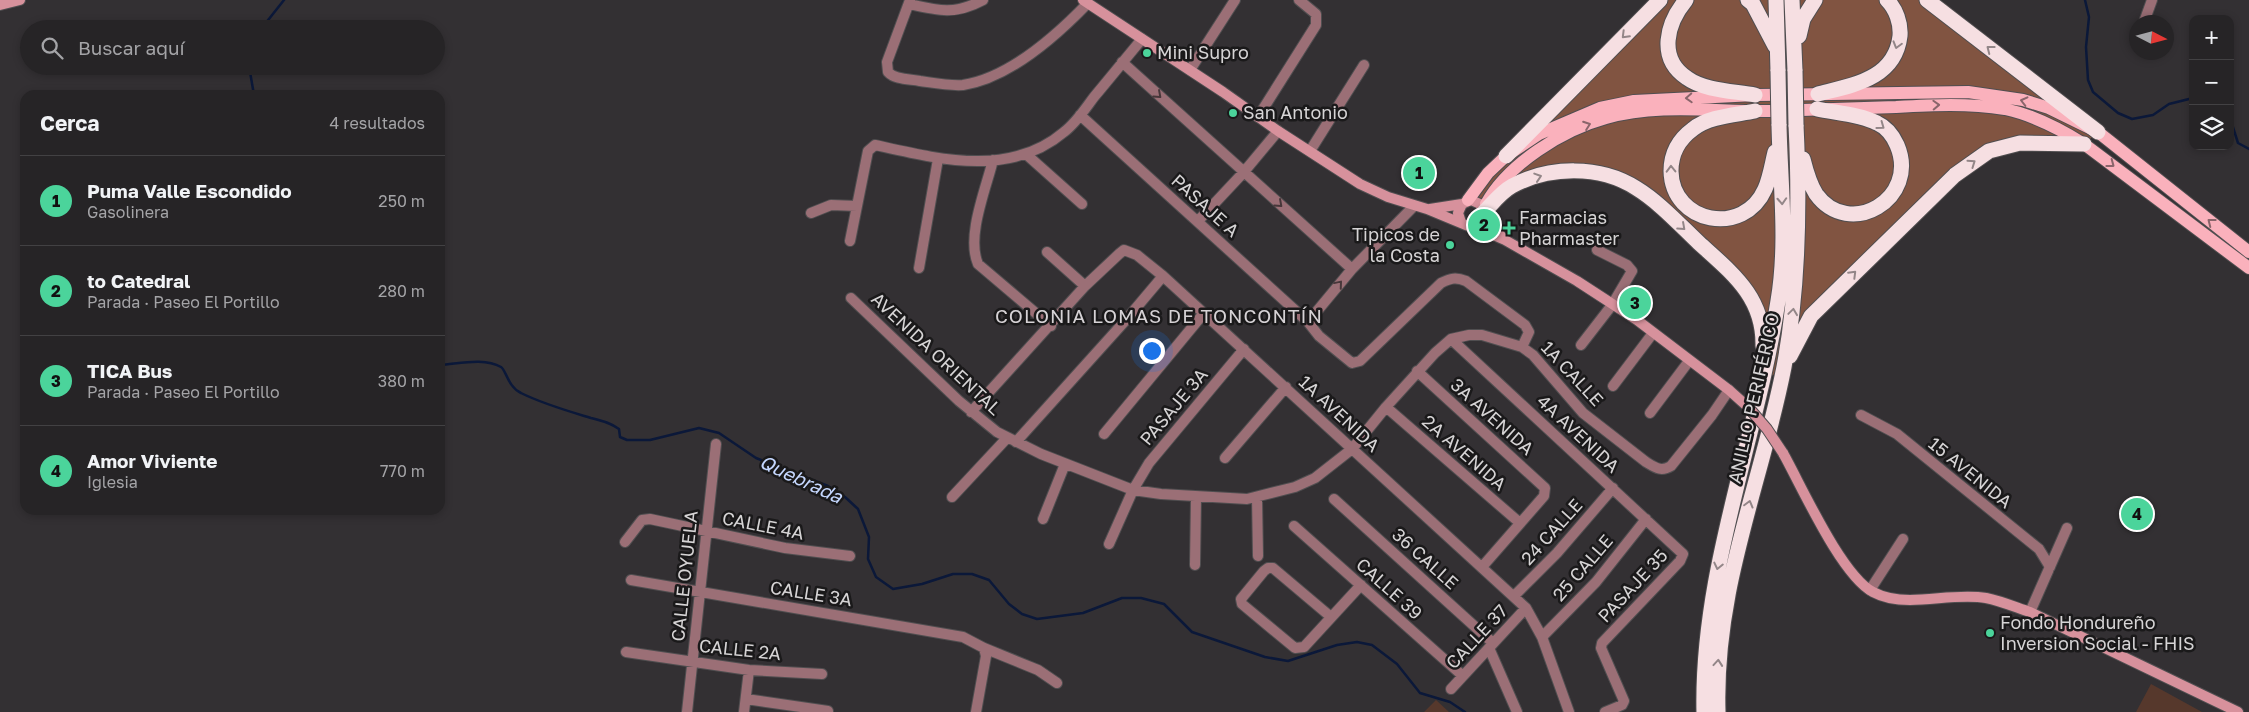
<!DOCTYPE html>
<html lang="es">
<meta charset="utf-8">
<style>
:root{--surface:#262426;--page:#2e2c2e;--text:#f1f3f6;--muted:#a4a4a7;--line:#424143;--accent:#4bd49b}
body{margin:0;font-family:"Golos Text",sans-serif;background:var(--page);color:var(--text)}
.controls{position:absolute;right:15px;top:15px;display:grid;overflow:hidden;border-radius:10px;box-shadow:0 2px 8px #0003}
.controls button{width:45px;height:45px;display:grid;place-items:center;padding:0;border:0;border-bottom:1px solid var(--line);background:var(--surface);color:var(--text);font:25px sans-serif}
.compass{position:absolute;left:2129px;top:15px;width:45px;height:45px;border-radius:50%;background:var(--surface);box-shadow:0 2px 8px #0003;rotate:96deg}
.you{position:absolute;left:1151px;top:350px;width:18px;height:18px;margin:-12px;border:4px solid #fff;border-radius:50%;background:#1a73e8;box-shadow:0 0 0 8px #1a73e833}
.badge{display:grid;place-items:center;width:32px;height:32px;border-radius:50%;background:var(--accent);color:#111;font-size:16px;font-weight:700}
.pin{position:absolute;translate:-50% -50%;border:2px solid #fff;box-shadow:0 1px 5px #0006}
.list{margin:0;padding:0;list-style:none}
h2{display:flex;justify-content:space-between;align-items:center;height:65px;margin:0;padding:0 20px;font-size:21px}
h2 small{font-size:16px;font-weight:400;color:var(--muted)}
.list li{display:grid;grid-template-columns:32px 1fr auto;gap:15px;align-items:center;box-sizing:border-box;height:90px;padding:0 20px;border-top:1px solid var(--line)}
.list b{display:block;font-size:19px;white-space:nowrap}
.list p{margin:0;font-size:16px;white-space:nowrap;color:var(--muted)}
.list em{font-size:16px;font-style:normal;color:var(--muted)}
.icon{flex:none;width:28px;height:28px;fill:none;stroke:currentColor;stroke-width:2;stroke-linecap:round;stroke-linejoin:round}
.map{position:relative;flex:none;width:2249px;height:712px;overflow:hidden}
.search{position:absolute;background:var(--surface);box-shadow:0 2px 8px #0003;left:20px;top:20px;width:425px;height:55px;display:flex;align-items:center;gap:12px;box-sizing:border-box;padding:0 18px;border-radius:28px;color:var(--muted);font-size:19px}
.panel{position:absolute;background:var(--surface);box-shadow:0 2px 8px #0003;left:20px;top:90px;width:425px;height:425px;border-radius:15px}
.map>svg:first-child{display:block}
.green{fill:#56382c}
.forest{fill:#815441}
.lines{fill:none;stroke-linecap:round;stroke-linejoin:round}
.stream{stroke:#0b1839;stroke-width:2.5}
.street-casing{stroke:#504e50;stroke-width:12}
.secondary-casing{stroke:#504e50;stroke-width:12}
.primary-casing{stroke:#504e50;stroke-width:14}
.highway-casing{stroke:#504e50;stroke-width:17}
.street{stroke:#9b6f76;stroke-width:10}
.secondary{stroke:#d7919c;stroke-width:10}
.primary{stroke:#fab1bc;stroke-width:12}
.highway{stroke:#f6dfe2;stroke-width:15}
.secondary-bridge-casing{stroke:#504e50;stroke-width:12;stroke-linecap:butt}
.highway-bridge-casing{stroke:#504e50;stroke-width:17;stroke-linecap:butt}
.secondary-bridge{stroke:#d7919c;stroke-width:10}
.highway-bridge{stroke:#f6dfe2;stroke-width:15}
.oneway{stroke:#938688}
.oneway2{stroke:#47373a}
.oneway3{stroke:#8a656b}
.poi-dot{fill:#4bd49b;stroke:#1a191a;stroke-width:2}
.labels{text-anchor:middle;stroke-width:5;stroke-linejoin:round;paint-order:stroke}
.poi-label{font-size:18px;fill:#d6d4d5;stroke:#1a191a;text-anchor:start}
.street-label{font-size:18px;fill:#d6d4d5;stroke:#1a191a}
.neighbourhood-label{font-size:19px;letter-spacing:1px;fill:#d6d2d5;stroke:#1a191a}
.water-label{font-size:19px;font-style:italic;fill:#c5d7fe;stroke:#1a191a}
</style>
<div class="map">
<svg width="2249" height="712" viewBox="0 0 2249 712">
<rect width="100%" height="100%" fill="#333033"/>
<path class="green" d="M2151,684L2202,712H2136Z
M1436,700L1449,712H1424Z"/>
<path class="forest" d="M1660,0H1927L2098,132L2084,144L1990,151L1811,316L1784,368L1762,382L1763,331L1748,292L1617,178L1542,175L1483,209L1475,201L1488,173Z"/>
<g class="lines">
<path class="stream" d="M2085,0L2089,17L2086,47L2088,80L2093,92L2118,113L2132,119L2153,115L2169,104L2193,98
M261,29L284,0
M249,66L254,95
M2230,118L2238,143L2249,149
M440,365C458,364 484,357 501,367C506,370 508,387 521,393C543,404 568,411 591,418C602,421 609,422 619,429L620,437L627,440H650L699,428L719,433L756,458L828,486L845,497L858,509L869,537L868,559L876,577L893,589L922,584L953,574H972L989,580L1009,604L1022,614L1037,619L1083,613L1122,598H1141L1164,604L1192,632L1265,657L1288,661L1337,645L1357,642L1372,645L1397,664L1420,693L1450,702L1465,712"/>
<g class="street-casing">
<path id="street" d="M910,0L887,62L888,72C895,80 910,79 920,81C934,83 949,86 963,85C1009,78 1056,36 1087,4
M909,4C939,11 955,15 983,0
M2144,22L2152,0
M1122,62L1352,269
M1190,70L1235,0
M1080,115L1308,322L1319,336L1352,363L1360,361L1441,283C1451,278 1456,277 1466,281L1525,325L1529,332L1522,347
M1258,117L1316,25V14L1299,0
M1310,151L1364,65
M1027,155L1082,204
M993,160C986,189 966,236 978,264L1051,326
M811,213L831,205L857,206
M1198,221L1243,173L1278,131
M850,241L868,151L875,145C938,159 1010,178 1064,132C1076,123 1085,109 1094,97C1110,78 1126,58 1142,39
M1047,252L1085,286
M919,268L938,159
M851,298L959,401L997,432L1041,454L1133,490L1161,494L1247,499L1295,487L1315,478L1352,449L1386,407L1435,353L1451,339L1469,335H1482L1522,347L1533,355L1583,413L1646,462C1656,468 1661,472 1671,466L1712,415L1729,390
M1308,322L1352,269L1414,206
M1451,339L1683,554L1680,561L1602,643L1601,648L1624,701L1622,705L1605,712
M1581,345L1612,305L1632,271L1627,265L1597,250
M1417,371L1545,488L1544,496L1482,567
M1613,386L1653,333
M1386,407L1520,523
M971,412L1085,286L1119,254L1124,250L1137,255L1163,276L1526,608L1542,637L1569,712
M1650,413L1689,361
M1861,415L1897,434L2039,549L2050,567
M1104,434L1204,313
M1016,442L1125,321L1163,276
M1225,458L1286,387
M952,497L1007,438
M1257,497L1258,556
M1334,499L1493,643
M1043,519L1065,464
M1294,526L1463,676
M625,542L642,520L650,519L785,548L850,556
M1109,544L1133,490L1149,463L1244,349
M1195,565L1196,497
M631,580L963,637L984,648L1038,670L1057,683
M1870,590L1903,539
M1514,596L1557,553L1613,488
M2030,612L2067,528
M1331,617L1273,568H1268L1264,571L1241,599L1242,604L1295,648L1304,647L1361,585
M1542,637L1596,582L1646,519
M1489,648L1517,712
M626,652L749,670L822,674
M1451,689L1526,608
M746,699L828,711
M687,712L716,444
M744,712L749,670
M976,712L986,656L984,648"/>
</g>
<g class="secondary-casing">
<path id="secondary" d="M1083,0L1223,92L1278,131L1360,184L1388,197L1427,209L1468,226L1477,225L1482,219L1484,212L1480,204L1471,200L1462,204L1458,213L1461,222
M0,5L20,0
M1430,209L1462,204
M1483,216L1503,238
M1472,226L1505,240L1577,281L1637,320L1729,390L1748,407
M1783,453C1802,487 1841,575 1873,592C1884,598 1898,600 1910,600C1935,600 1961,594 1986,598C2001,601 2015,607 2030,612L2238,712"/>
</g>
<g class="primary-casing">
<path id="primary" d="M1468,200L1488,173L1506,156L1539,134L1600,108L1634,101L1755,95L1968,92L2023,100L2049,108L2098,132L2249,252
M1486,204C1508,164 1562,130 1606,118C1659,103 1716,112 1771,111C1813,110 1854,108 1896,107C1932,105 1968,103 2005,109C2033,115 2060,129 2084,144L2249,268"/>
</g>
<g class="highway-casing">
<path id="highway" d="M1686,0C1667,23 1657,58 1687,78C1705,91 1734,91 1755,95
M1748,0L1753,4L1775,46
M1776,0L1778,71
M1792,0L1795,71
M1927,0L2098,132
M1799,36L1803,19L1815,0
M1818,94C1853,85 1895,79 1900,36C1901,23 1896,9 1887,0
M1755,111C1736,115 1709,116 1693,129C1678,140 1671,153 1671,171C1672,224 1744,237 1765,189C1770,178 1772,164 1775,152
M1506,156L1660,0
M1803,159C1806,171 1809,183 1816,194C1849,240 1920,199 1897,145C1893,136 1886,127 1877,123C1860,114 1836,113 1817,109
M1484,212C1492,204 1501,192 1512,186C1549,166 1600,165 1636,188C1659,202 1679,224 1699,243C1732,273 1764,297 1763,346
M1790,356L1811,316L1955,175L1989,151L2020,143L2084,144
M1704,712C1701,571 1757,439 1778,301C1788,242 1780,183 1779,124
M1718,712C1714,588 1761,485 1784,367C1799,287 1800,206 1796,125"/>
</g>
<use href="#street" class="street"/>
<use href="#secondary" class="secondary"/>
<use href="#primary" class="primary"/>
<use href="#highway" class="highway"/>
<g class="secondary-bridge-casing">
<path id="secondary-bridge" d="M1748,407L1767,429L1783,453"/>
</g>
<g class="highway-bridge-casing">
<path id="highway-bridge" d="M1778,71L1779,124
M1795,71L1796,125"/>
</g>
<use href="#secondary-bridge" class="secondary-bridge"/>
<use href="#highway-bridge" class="highway-bridge"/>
</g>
<defs><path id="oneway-chevron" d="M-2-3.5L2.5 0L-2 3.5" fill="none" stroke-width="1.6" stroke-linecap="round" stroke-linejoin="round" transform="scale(1.25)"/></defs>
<g class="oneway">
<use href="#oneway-chevron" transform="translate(1625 35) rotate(135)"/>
<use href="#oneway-chevron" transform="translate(1897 45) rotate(106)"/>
<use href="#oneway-chevron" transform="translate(1990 49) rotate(-142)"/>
<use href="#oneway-chevron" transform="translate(1881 126) rotate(36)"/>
<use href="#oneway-chevron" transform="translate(1972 163) rotate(-35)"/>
<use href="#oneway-chevron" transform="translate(1671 169) rotate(-91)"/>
<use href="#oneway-chevron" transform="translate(1538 177) rotate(-18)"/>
<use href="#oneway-chevron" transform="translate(1782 201) rotate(87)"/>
<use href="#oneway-chevron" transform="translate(1682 227) rotate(42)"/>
<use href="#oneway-chevron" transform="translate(1853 274) rotate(-45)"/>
<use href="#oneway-chevron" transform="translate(1793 312) rotate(-82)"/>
<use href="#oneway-chevron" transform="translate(1749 504) rotate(-75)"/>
<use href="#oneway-chevron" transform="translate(1718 566) rotate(103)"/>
<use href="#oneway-chevron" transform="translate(1718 663) rotate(-85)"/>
</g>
<g class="oneway2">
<use href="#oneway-chevron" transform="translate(1158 95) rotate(42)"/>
<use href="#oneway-chevron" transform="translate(1279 204) rotate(42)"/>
<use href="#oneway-chevron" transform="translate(1339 284) rotate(-50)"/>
</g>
<g class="oneway3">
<use href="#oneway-chevron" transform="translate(1689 98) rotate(177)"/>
<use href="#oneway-chevron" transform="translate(2024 101) rotate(-166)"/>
<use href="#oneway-chevron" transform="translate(1936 105) rotate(-2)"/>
<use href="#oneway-chevron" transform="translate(1587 125) rotate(-20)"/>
<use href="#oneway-chevron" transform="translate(2111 164) rotate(37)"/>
<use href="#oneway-chevron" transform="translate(2211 222) rotate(-142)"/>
</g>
<g class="poi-dot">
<circle cx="1147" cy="53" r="5"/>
<circle cx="1233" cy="113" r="5"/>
<path d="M1506.5 220.5h5v5h5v5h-5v5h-5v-5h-5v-5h5z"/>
<circle cx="1450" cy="245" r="5"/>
<circle cx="1990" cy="633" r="5"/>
</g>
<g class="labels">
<g class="poi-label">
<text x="1157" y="59">Mini Supro</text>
<text x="1243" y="119">San Antonio</text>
<text x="1519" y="224">Farmacias<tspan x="1519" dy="21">Pharmaster</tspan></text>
<text x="1440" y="241" text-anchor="end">Tipicos de<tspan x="1440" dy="21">la Costa</tspan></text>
<text x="2000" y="629">Fondo Hondureño<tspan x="2000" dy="21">Inversion Social - FHIS</tspan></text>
</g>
<g class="street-label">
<text transform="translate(1205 206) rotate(42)" y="6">PASAJE A</text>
<text transform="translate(936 354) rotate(43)" y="6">AVENIDA ORIENTAL</text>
<text transform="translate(1572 374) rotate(47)" y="6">1A CALLE</text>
<text transform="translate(1754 398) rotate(-77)" y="6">ANILLO PERIFÉRICO</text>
<text transform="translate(1174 407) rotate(-50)" y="6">PASAJE 3A</text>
<text transform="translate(1339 414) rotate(43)" y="6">1A AVENIDA</text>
<text transform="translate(1492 417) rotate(42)" y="6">3A AVENIDA</text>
<text transform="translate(1578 434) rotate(43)" y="6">4A AVENIDA</text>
<text transform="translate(1464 453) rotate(41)" y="6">2A AVENIDA</text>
<text transform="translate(1970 473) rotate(39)" y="6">15 AVENIDA</text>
<text transform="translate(763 526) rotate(11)" y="6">CALLE 4A</text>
<text transform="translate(1552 532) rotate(-48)" y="6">24 CALLE</text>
<text transform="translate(1425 559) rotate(42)" y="6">36 CALLE</text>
<text transform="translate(1583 568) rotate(-49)" y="6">25 CALLE</text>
<text transform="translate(685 576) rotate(-84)" y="6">CALLE OYUELA</text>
<text transform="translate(1633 586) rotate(-47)" y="6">PASAJE 35</text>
<text transform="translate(1389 589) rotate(42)" y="6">CALLE 39</text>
<text transform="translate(811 594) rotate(9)" y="6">CALLE 3A</text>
<text transform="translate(1477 637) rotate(-47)" y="6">CALLE 37</text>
<text transform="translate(740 650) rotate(6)" y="6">CALLE 2A</text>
</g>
<g class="neighbourhood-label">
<text x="1159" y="323">COLONIA LOMAS DE TONCONTÍN</text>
</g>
<g class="water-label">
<text transform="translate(801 479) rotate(25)" y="7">Quebrada</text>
</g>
</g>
</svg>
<div class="controls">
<button>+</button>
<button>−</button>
<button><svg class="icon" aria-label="layers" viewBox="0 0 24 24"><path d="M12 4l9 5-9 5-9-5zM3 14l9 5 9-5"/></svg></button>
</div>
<svg class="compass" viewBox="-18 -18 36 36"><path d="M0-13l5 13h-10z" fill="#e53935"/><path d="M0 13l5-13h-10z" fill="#a4a4a7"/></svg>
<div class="you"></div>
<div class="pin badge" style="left:1419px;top:173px">1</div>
<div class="pin badge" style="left:1484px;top:225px">2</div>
<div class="pin badge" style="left:1635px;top:303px">3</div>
<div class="pin badge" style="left:2137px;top:514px">4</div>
<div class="search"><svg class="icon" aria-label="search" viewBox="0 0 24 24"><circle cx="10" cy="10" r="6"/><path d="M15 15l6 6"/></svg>Buscar aquí</div>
<section class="panel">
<h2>Cerca<small>4 resultados</small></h2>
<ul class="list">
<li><span class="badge">1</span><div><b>Puma Valle Escondido</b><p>Gasolinera</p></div><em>250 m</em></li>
<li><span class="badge">2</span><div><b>to Catedral</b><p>Parada · Paseo El Portillo</p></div><em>280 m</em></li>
<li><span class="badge">3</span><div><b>TICA Bus</b><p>Parada · Paseo El Portillo</p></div><em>380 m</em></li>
<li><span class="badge">4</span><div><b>Amor Viviente</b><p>Iglesia</p></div><em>770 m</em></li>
</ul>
</section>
</div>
